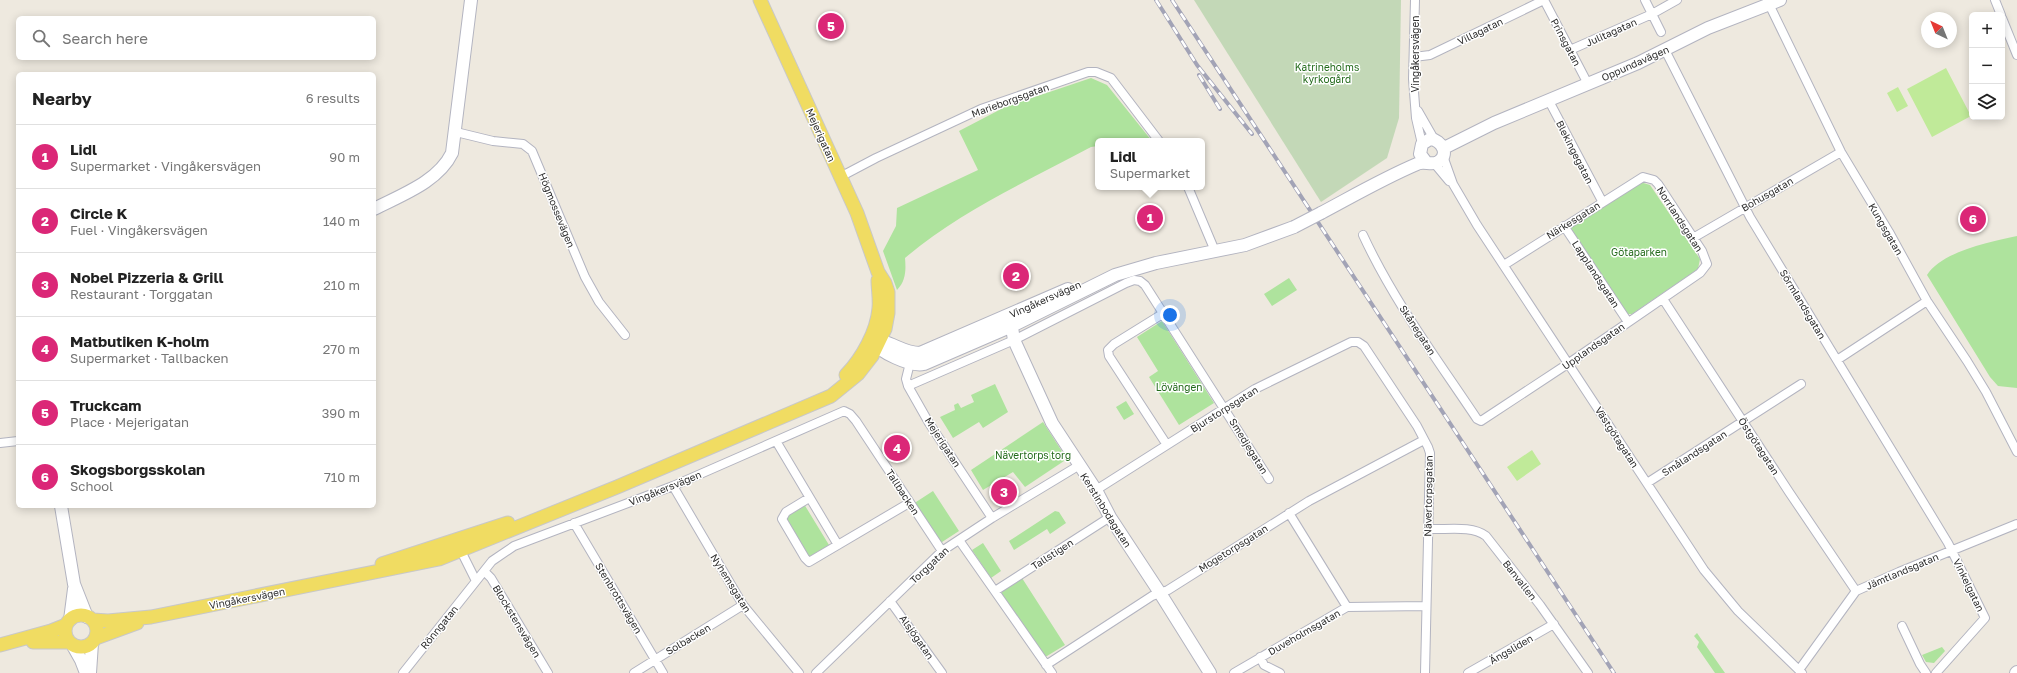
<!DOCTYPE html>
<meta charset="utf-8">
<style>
:root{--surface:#fff;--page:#f6f6f6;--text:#222;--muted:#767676;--line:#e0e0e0;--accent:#db2777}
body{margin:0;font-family:"Golos Text",sans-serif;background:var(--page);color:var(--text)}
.controls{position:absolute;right:12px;top:12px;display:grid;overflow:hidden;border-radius:6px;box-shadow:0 2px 10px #0003}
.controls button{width:36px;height:36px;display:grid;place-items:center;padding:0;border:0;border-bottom:1px solid var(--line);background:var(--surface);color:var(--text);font:20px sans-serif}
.compass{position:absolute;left:1921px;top:12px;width:36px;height:36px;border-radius:50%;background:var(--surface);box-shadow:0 2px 10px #0003;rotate:317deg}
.you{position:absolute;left:1170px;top:315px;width:14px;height:14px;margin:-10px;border:3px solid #fff;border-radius:50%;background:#1a73e8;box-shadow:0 0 0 6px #1a73e833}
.badge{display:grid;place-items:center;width:26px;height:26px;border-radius:50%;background:var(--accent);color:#fff;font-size:13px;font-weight:700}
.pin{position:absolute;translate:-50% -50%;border:2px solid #fff;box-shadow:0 1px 4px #0006}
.popup{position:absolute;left:1095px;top:138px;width:110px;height:52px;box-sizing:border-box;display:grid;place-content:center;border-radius:6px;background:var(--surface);filter:drop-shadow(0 1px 3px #0005);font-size:13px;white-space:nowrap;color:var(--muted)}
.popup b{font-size:15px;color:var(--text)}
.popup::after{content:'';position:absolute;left:50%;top:100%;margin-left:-8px;border:8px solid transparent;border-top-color:var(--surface)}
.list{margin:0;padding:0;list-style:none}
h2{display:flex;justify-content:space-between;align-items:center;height:52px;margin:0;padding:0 16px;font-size:17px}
h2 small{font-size:13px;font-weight:400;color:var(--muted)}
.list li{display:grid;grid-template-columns:26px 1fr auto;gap:12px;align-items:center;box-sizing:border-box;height:64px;padding:0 16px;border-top:1px solid var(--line)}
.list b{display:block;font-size:15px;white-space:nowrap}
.list p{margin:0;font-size:13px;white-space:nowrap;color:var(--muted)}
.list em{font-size:13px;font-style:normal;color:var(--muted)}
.icon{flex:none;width:22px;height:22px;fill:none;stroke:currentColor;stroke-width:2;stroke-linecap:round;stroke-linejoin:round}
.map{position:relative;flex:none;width:2017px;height:673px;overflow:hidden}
.search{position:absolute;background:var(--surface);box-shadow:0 2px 10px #0003;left:16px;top:16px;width:360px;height:44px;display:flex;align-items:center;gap:10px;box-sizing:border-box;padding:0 14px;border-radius:6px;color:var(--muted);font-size:15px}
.panel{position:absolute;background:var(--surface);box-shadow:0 2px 10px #0003;left:16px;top:72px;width:360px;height:436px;border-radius:6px}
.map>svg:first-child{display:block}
.green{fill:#aee39d}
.cemetery{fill:#c3d8b7}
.pitch{fill:#c0ea99}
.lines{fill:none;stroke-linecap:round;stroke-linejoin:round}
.street-casing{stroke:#b3b4c0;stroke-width:10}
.secondary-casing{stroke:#b3b4c0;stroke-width:14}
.primary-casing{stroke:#c8c8c8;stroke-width:15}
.street{stroke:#fff;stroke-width:8}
.secondary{stroke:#fff;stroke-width:12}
.primary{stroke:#f0dc62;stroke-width:13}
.rail-casing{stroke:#a2a3b6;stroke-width:4}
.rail{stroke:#fff;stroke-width:2.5;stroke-dasharray:8;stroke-linecap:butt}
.secondary-bridge-casing{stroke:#b3b4c0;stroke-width:14;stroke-linecap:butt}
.secondary-bridge{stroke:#fff;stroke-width:12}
.labels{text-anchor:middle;stroke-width:3;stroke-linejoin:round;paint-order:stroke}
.street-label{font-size:10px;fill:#2d2d2d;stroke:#fff}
.park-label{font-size:10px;fill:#246b1c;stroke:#fff}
</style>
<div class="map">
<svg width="2017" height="673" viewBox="0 0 2017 673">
<rect width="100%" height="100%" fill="#eee9df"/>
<path class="green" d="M1091,78L1107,85L1152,141H1098V146L1091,147C1028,181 960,211 905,258C906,270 906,281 897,290L883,251L896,226L897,208L978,170L959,131L1005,107Z
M1640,182L1650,185L1700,259L1698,269L1632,314H1625L1567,227Z
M2017,236V388L1998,386L1990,377L1927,275C1942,251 1991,242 2017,236Z
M1289,278L1297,290L1272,306L1264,294Z
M1162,321L1214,403L1179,425L1149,377L1158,371L1137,337Z
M995,384L1008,412L983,428L979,422L953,438L940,417L955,410L954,405L958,403L961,408L974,402L971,395Z
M1126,401L1134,414L1124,420L1116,407Z
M1043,422L1065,456L1064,461L1025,487L1013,472L983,490L971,470Z
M933,491L959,531L939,544L913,504Z
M804,504L829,545L807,558L783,517Z
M1055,511L1059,512L1066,523L1050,534L1047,529L1014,550L1009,541Z
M983,543L1001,571L991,578L972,550Z
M1022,578L1065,645L1047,656H1043L1002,595V590Z
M1697,633L1725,673H1715L1697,647L1699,642L1694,636Z
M1942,647L1945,651L1934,663L1926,662L1922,655Z"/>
<path class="cemetery" d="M1194,0H1401L1399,118L1387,158L1321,202Z"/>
<path class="pitch" d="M1946,68L1971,116L1932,137L1907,89Z
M1898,87L1908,106L1897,112L1887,93Z
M1532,450L1541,464L1517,481L1507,467Z"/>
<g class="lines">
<g class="street-casing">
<path id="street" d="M1415,0L1413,79L1416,118L1422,144
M1544,0L1588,84
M1645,0L1661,32
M1767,0L1841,152L1889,232L1927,301L1967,361L1986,392L2017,452
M1995,0L2001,15
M2002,18L2017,55
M1570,50L1652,14L1677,0
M1665,50L1750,217L1948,543L1985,618L1936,673
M1414,57L1430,55L1544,0
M1549,101L1602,201
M1418,111L1434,139
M456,132L493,141L523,144L532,151L585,277L599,302L625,335
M1443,156L1453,184L1477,225L1704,570L1738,611L1802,673
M1434,163L1449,181
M840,177L876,158L981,109L1088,72H1096L1111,78L1159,141
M1188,187L1215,251
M1564,226L1628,322
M1363,235C1393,300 1437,359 1477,419L1481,421L1569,363L1700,273L1707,264L1702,251L1658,184L1654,180L1643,177L1504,265
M1693,238L1841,152
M1663,299L1789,492L1856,591
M1164,313L1114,344L1108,350L1109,356L1167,445
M1837,360L1927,301
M910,363L906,379L908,386L929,423L992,518
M908,386L1014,340L1126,283L1134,280L1140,281L1145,285L1269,479
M776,441L838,545
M0,443L18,441
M1647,483L1801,384
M673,486L743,605L799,673
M1096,490L1255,389L1351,342H1358L1364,346L1417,426L1428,447L1430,453L1425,673
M809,498L786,512L782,519L805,558L809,562L909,503
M1289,513L1347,607
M574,523L663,673
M1428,529C1447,530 1471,525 1486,536L1540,605L1588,673
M959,540L1052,673
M461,551L476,581
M484,571L491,578L548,673
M995,591L1110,517
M890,601L942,673
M1902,626L1920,664L1926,673
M1260,657L1264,665L1280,673
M1046,665L1152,596L1168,590L1309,501L1424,440
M1799,670L1856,591L1899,572L2017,524
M403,673L492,561L514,546L673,486L844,411L850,414L856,421L942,551
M634,673L743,605
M816,673L942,551L992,518L1078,466
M1234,673L1347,607L1426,606
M1468,673L1554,624"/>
</g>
<g class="secondary-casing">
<path id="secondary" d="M1444,148L1494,123L1638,63L1708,28L1780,0
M374,209C401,195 438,182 452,153L471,0
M1321,213C1353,196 1384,178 1417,164C1424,160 1431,166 1438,162C1450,155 1442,140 1430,139L1422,144L1420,154L1426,162
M1010,315L1014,340L1052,423L1096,490L1110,517L1160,593L1210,673
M870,340C890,339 901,353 920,353L1068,289
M871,341C880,352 910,367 924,364L1012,326L1115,275L1156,263L1245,245L1294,227
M61,506L74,584L87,617
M70,620L74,589
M72,644L81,660L86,673
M90,673L92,643
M2016,673L2017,672"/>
</g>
<g class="primary-casing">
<path id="primary" d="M846,375C862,358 877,332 879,308C880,299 878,289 878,280
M382,564L508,523
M65 631a16 16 0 1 1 32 0a16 16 0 1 1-32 0Z
M93,620L108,621L151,617L439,559L617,487L831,396L858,374L872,356L885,329L888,313V292L885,283L878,272L857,213L760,0
M96,638L137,623
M33,642H69
M0,645L51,631L66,625"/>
</g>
<use href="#street" class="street"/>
<use href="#secondary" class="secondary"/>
<use href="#primary" class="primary"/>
<g class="rail-casing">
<path id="rail" d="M1156,0L1197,65L1252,134
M1172,0L1614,673
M1199,75L1220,109"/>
</g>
<use href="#rail" class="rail"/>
<g class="secondary-bridge-casing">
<path id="secondary-bridge" d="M1294,227L1321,213"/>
</g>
<use href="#secondary-bridge" class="secondary-bridge"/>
</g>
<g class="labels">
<g class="street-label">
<text transform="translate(1480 31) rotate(-26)" y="4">Villagatan</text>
<text transform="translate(1611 32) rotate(-24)" y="4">Julitagatan</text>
<text transform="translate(1566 42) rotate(62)" y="4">Prinsgatan</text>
<text transform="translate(1415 54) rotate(-90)" y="4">Vingåkersvägen</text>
<text transform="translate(1635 63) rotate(-24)" y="4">Oppundavägen</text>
<text transform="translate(1010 100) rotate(-20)" y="4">Marieborgsgatan</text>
<text transform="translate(821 135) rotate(66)" y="4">Mejerigatan</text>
<text transform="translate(1575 152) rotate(63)" y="4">Blekingegatan</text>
<text transform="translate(1767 194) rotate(-30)" y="4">Bohusgatan</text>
<text transform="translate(557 210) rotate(68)" y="4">Högmossevägen</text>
<text transform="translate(1680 219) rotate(57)" y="4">Norrlandsgatan</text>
<text transform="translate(1573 220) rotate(-32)" y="4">Närkesgatan</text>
<text transform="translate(1886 229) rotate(60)" y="4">Kungsgatan</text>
<text transform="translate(1596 274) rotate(57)" y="4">Lapplandsgatan</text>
<text transform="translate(1045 299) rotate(-24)" y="4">Vingåkersvägen</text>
<text transform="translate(1803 304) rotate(59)" y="4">Sörmlandsgatan</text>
<text transform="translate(1418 330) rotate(57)" y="4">Skånegatan</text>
<text transform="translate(1593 346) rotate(-35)" y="4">Upplandsgatan</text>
<text transform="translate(1224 409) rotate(-32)" y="4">Bjurstorpsgatan</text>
<text transform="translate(1617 437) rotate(57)" y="4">Västgötagatan</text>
<text transform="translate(943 442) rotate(57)" y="4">Mejerigatan</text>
<text transform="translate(1249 446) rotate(58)" y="4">Smedjegatan</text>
<text transform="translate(1759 446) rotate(57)" y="4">Östgötagatan</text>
<text transform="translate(1694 453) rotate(-33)" y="4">Smålandsgatan</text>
<text transform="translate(665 488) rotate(-22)" y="4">Vingåkersvägen</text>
<text transform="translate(903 492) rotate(57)" y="4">Tallbacken</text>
<text transform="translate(1428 496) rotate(-89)" y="4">Nävertorpsgatan</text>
<text transform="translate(1106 510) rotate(58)" y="4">Kerstinbodagatan</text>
<text transform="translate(1233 548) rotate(-32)" y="4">Mogetorpsgatan</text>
<text transform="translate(1052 554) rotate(-33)" y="4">Tallstigen</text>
<text transform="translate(929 565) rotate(-43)" y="4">Torggatan</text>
<text transform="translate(1902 571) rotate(-23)" y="4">Jämtlandsgatan</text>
<text transform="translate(1520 580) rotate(52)" y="4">Banvallen</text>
<text transform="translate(731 583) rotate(58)" y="4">Nyhemsgatan</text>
<text transform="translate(1969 585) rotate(64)" y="4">Vinkelgatan</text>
<text transform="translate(247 598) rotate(-11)" y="4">Vingåkersvägen</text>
<text transform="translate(619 598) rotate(59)" y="4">Stenbrottsvägen</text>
<text transform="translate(517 621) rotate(59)" y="4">Blockstensvägen</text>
<text transform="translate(439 627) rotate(-51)" y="4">Rönngatan</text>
<text transform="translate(1304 632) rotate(-30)" y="4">Duveholmsgatan</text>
<text transform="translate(917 637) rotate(55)" y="4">Alsjögatan</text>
<text transform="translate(688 639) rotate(-31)" y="4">Solbacken</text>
<text transform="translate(1511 649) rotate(-30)" y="4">Ängsliden</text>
</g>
<g class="park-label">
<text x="1327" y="71">Katrineholms<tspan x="1327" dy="12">kyrkogård</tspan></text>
<text x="1639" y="256">Götaparken</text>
<text x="1179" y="391">Lövängen</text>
<text x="1033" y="459">Nävertorps torg</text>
</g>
</g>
</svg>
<div class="controls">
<button>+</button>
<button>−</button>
<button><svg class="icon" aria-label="layers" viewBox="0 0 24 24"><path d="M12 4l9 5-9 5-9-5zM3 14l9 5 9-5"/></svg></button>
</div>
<svg class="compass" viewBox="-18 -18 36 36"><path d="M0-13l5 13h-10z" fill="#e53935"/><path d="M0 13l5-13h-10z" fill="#767676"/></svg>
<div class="you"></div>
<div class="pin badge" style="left:1150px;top:218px">1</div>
<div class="popup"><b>Lidl</b>Supermarket</div>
<div class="pin badge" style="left:1016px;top:276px">2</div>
<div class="pin badge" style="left:1004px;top:492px">3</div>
<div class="pin badge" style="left:897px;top:448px">4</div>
<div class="pin badge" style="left:831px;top:26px">5</div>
<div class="pin badge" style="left:1973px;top:219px">6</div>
<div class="search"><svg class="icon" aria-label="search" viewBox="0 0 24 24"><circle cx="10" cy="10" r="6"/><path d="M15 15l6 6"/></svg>Search here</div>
<section class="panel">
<h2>Nearby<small>6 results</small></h2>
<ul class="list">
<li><span class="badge">1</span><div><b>Lidl</b><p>Supermarket · Vingåkersvägen</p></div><em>90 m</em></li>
<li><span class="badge">2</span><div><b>Circle K</b><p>Fuel · Vingåkersvägen</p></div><em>140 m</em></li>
<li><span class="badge">3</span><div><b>Nobel Pizzeria &amp; Grill</b><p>Restaurant · Torggatan</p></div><em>210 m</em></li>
<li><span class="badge">4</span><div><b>Matbutiken K-holm</b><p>Supermarket · Tallbacken</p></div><em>270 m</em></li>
<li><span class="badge">5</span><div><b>Truckcam</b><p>Place · Mejerigatan</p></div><em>390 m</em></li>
<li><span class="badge">6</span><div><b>Skogsborgsskolan</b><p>School</p></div><em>710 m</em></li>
</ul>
</section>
</div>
